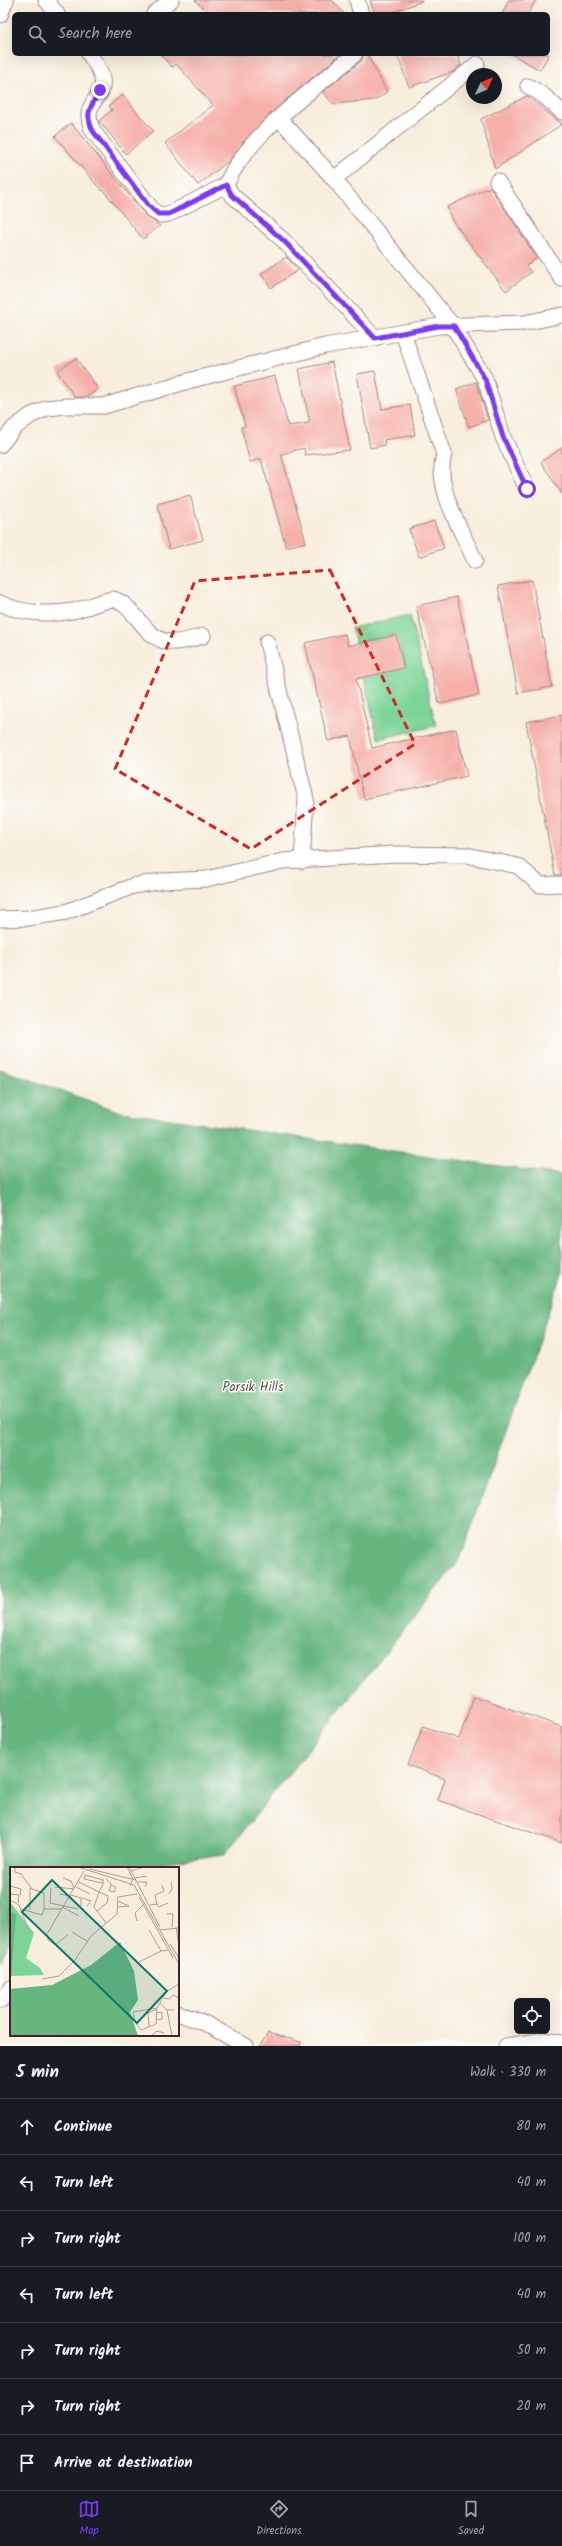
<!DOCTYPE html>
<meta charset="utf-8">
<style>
:root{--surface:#171b24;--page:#20242c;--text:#f1f3f6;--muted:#9ea1a6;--line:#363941;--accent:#7c3aed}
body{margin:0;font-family:Kalam,sans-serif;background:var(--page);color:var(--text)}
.controls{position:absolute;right:12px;bottom:12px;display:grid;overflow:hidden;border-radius:6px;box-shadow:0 4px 16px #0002}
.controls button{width:36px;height:36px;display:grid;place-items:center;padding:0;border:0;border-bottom:1px solid var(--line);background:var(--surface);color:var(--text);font:20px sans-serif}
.compass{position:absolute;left:466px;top:68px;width:36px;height:36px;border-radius:50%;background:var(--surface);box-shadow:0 4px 16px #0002;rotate:46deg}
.stop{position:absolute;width:12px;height:12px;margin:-9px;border:3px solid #7c3aed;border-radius:50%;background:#fff}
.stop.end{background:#7c3aed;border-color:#fff;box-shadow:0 1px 4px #0008}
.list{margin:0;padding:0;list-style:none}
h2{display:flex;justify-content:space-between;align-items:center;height:52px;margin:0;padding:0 16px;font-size:17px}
h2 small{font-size:13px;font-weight:400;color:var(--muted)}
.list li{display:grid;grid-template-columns:26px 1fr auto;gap:12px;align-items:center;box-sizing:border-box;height:56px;padding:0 16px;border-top:1px solid var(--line)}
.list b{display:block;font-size:15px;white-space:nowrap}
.list em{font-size:13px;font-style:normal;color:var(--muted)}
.icon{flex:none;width:22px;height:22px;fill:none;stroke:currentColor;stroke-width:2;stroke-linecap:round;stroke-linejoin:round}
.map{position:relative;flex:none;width:562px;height:2046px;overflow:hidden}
.search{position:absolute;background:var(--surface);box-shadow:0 4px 16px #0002;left:12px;right:12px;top:12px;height:44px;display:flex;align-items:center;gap:10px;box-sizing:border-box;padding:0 14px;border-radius:6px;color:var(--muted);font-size:15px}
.sheet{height:444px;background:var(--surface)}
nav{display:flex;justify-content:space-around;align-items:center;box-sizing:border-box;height:56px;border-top:1px solid var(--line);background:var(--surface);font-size:11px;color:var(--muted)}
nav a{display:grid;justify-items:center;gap:2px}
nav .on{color:var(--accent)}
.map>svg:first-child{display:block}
.green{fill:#7dd498;stroke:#647a62}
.forest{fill:#66b680;stroke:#586a56}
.building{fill:#f6afa9}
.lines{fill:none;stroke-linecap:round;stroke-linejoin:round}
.minor-casing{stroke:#a18684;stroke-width:17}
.minor{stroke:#fff;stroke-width:15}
.route{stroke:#7c3aed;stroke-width:5}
.marked{fill:none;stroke:#d62828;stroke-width:3;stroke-dasharray:8 5;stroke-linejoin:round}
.labels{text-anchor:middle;stroke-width:3;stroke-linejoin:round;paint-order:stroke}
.park-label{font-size:13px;fill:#59554c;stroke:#fdfcf7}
.inset-road{fill:none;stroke:#b29b96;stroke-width:1}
.view{fill:#0f766e;fill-opacity:0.15;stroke:#0f766e;stroke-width:2}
.inset-edge{fill:none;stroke:#4a1f2b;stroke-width:2}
</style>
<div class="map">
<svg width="562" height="2046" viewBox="0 0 562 2046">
<rect width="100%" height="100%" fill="#fdfcf7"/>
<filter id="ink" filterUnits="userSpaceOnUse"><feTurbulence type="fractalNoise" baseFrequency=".025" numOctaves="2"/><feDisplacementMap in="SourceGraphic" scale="8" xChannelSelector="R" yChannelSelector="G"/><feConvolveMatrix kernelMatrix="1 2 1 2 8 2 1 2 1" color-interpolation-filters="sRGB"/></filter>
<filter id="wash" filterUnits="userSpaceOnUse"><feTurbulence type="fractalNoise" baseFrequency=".012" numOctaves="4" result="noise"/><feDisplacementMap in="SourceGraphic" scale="16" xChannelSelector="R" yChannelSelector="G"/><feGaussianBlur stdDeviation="0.9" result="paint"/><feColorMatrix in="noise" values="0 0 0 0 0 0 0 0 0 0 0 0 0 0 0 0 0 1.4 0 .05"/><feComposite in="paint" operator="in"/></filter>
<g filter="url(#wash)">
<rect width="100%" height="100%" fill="#f8eedd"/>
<path class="green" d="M410,615L436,726L378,739L352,628Z"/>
<path class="forest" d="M0,1069L121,1112L562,1175V1274L460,1559L225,1854L124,1868H11V1939L0,1961Z"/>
<g id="blocks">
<path class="building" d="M195,0H332L344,14H209Z
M370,0H422V1L388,14H375Z
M509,0H536L528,14H502Z
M160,54H341L277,107L243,142L230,160L198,185L165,143L213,105L176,64L172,67Z
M364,54H367L387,92L375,100L333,104L323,92L361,61Z
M397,54H457L461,65L453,72L409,87Z
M512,54H549L540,70Z
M122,95L153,131L126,154L99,121L112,110L109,106Z
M527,96L562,124L495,169L481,119Z
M71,123L146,216L160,226L143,239L103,190L102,191L55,136Z
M490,187L537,258L526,266L531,272L506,291L452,220L447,207Z
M286,257L298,270L271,288L261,274Z
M76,358L98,389L87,397H75L57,371Z
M332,362L350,450L305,455L304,448L281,454L306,542L286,547L261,459L250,462L241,427L245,426L234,386L275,376L288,426L310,423L299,369Z
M375,371L382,409L410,405L415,435L384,440L385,445L370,448L357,374Z
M476,382L488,420L469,427L456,389Z
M562,448V494L541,462Z
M190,495L203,540L169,549L157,504Z
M434,521L444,548L419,557L409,529Z
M532,580L552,687L518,693L498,586Z
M457,597L479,695L439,704L416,606Z
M345,634L348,646L396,635L404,668L356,679L372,748L456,729L467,776L364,799L350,736L328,741L305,643Z
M562,715V875H555L526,722Z
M474,1696L562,1727V1843L438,1800L445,1779L408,1765L423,1726L459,1739Z
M268,2033L301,2042L300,2046H260Z"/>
</g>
</g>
<g filter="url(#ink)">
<use href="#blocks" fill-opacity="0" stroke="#a18684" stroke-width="1"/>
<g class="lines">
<g class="minor-casing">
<path id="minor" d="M46,0L57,14
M357,0L361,14
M154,14L171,0
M0,15L6,0
M89,54C94,62 101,69 102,79C106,100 79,101 93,131L153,211L161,215L169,214L226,185
M355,54C314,90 247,134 226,185L232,195L284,241L375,338
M477,64L334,179L453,326L485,379L503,437L527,489
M528,86L543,95L562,112
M280,119L334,179
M497,181L562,279
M403,333L444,454C434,488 462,530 475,561
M0,445L14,428L30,416L47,408L66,406H104L188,381L325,346L439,326L525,323L562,315
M0,603C21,614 57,616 80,609C91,606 101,601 113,599C138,606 144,644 175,642C184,642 194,638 203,636
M267,642L306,799L302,861
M0,919L28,918L66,912L133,886L162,881L206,879L283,861L395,854L466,855L518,866L540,885L562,884
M0,2001L11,1988
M178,2013L206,2024L246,2046
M506,2046L544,2040L562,2043"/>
</g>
<use href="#minor" class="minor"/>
</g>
</g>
<g class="lines" filter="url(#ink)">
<path class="route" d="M100,90C91,107 84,112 93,131L148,205L158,214H169L226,185L232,195L284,241L375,338L439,326H454L485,379L503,437L527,489"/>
</g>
<path class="marked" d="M330,570L415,744L251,849L115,769L195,581Z"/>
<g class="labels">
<g class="park-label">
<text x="253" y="1391">Parsik Hills</text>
</g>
</g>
<g transform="translate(10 1867)">
<rect width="169" height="169" fill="#f8eedd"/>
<path d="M0,35L24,66L16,91L30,101L34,108L0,109Z" fill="#7dd498"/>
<path d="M0,44L6,48L0,122L42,118L81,98L110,75L124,104L128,133L120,145L128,169H0Z" fill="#66b680"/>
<path class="inset-road" d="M5,0V5L11,7L22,22L34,26V42H51M68,0L124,18L169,97M117,0L123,12L120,19M119,0L150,60M79,2L126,13M121,4L134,0M53,11L61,14L64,21M125,11L137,9M96,12L101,17L99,24L104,25L106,20L101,18M93,13L92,16L74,12L75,8L93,13H94M69,15L89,25L94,15M128,15H137L135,20M0,19L11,22L10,28M45,20L64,22M66,20L80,27M41,21L40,36L68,42M0,27L9,28L8,36M49,27L61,29M159,27L162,22L161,15M61,28L71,31V39M129,30L163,91M72,31L81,34L77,39M0,33L9,38L18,62M107,34L119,39L108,40M147,37L145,28L154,24L152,18M140,38L147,37L149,40L158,36M52,40L69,49M11,42L32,48L34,42M20,43V21M87,44L97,36L98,31V29L89,25L84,40L96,56M157,47H163L162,60M127,54L125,46L133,38M166,60L169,79M139,63L151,84L158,83M150,63L169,61M62,65L77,74M58,68L45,78L38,73L37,67L74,4M160,77L169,91M129,95L151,84M32,112L49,109L65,93L81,69L107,47L108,30L127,27M154,131L159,132L163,128L169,131M150,136L157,143H164M147,141L146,157L131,163L125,155L123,145L147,141L156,125L169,117M157,143L162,169M146,146L152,145V152L146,153M139,160L138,146L147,142M141,169L147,164L154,166"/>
<path class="view" d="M42,13L157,124L127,156L12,45Z"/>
<rect width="169" height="169" class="inset-edge"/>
</g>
</svg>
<div class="controls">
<button><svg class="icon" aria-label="locate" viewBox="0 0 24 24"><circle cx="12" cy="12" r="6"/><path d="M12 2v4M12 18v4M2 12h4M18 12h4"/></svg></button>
</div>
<svg class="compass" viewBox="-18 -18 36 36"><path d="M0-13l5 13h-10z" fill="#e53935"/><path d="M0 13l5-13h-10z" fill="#9ea1a6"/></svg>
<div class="stop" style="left:527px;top:489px"></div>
<div class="stop end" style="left:100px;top:90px"></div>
<div class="search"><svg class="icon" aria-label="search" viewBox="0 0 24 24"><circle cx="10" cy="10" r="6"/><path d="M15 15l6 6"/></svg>Search here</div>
</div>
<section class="sheet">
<h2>5 min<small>Walk · 330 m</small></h2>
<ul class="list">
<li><svg class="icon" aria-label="ahead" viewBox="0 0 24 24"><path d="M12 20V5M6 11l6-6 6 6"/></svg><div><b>Continue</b></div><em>80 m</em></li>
<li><svg class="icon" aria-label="left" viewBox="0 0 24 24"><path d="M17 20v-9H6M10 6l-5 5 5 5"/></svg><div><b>Turn left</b></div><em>40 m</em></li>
<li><svg class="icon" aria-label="right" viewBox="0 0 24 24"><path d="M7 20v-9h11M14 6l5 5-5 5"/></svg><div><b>Turn right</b></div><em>100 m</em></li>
<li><svg class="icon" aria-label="left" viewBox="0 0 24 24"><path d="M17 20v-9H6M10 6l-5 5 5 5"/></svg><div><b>Turn left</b></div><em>40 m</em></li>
<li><svg class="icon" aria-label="right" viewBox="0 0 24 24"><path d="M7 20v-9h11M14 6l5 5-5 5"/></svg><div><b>Turn right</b></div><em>50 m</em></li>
<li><svg class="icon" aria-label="right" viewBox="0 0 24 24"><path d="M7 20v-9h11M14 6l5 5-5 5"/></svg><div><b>Turn right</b></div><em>20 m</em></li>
<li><svg class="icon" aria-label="arrive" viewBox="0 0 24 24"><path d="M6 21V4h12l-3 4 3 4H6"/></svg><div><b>Arrive at destination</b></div></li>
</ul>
</section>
<nav>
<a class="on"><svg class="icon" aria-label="map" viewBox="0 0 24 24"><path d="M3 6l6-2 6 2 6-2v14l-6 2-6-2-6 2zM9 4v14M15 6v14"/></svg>Map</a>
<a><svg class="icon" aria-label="directions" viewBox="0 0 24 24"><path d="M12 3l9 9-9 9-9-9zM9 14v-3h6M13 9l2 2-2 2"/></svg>Directions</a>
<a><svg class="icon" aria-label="saved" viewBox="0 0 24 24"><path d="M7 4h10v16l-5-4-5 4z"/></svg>Saved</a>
</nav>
